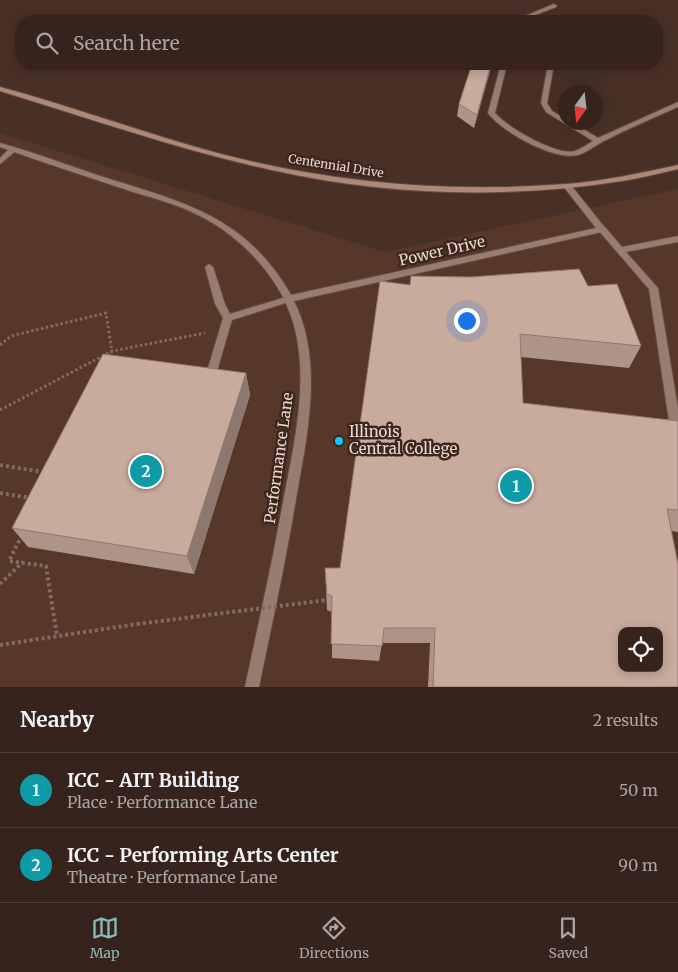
<!DOCTYPE html>
<meta charset="utf-8">
<style>
:root{--surface:#36241c;--page:#413029;--text:#f1f3f6;--muted:#aaa4a3;--line:#50413b;--accent:#8bbbb9}
body{margin:0;font-family:Merriweather,serif;background:var(--page);color:var(--text)}
.controls{position:absolute;right:15px;bottom:15px;display:grid;overflow:hidden;border-radius:10px;box-shadow:0 2px 12px #0003}
.controls button{width:45px;height:45px;display:grid;place-items:center;padding:0;border:0;border-bottom:1px solid var(--line);background:var(--surface);color:var(--text);font:25px sans-serif}
.compass{position:absolute;left:558px;top:85px;width:45px;height:45px;border-radius:50%;background:var(--surface);box-shadow:0 2px 12px #0003;rotate:195deg}
.you{position:absolute;left:466px;top:320px;width:18px;height:18px;margin:-12px;border:4px solid #fff;border-radius:50%;background:#1a73e8;box-shadow:0 0 0 8px #1a73e833}
.badge{display:grid;place-items:center;width:32px;height:32px;border-radius:50%;background:var(--accent);color:#fff;font-size:16px;font-weight:700}
.pin{position:absolute;translate:-50% -50%;border:2px solid #fff;box-shadow:0 1px 5px #0006}
.list{margin:0;padding:0;list-style:none}
h2{display:flex;justify-content:space-between;align-items:center;height:65px;margin:0;padding:0 20px;font-size:21px}
h2 small{font-size:16px;font-weight:400;color:var(--muted)}
.list li{display:grid;grid-template-columns:32px 1fr auto;gap:15px;align-items:center;box-sizing:border-box;height:75px;padding:0 20px;border-top:1px solid var(--line)}
.list b{display:block;font-size:19px;white-space:nowrap}
.list p{margin:0;font-size:16px;white-space:nowrap;color:var(--muted)}
.list em{font-size:16px;font-style:normal;color:var(--muted)}
.icon{flex:none;width:28px;height:28px;fill:none;stroke:currentColor;stroke-width:2;stroke-linecap:round;stroke-linejoin:round}
.map{position:relative;flex:none;width:678px;height:687px;overflow:hidden}
.search{position:absolute;background:var(--surface);box-shadow:0 2px 12px #0003;left:15px;right:15px;top:15px;height:55px;display:flex;align-items:center;gap:12px;box-sizing:border-box;padding:0 18px;border-radius:20px;color:var(--muted);font-size:19px}
.sheet{height:215px;background:var(--surface)}
nav{display:flex;justify-content:space-around;align-items:center;box-sizing:border-box;height:70px;border-top:1px solid var(--line);background:var(--surface);font-size:14px;color:var(--muted)}
nav a{display:grid;justify-items:center;gap:2px}
nav .on{color:var(--accent)}
.map>svg:first-child{display:block}
.built{fill:#56372a;fill-rule:evenodd}
.lines{fill:none;stroke-linecap:round;stroke-linejoin:round}
.lane-casing{stroke:#614d45;stroke-width:2}
.street-casing{stroke:#614d45;stroke-width:2}
.secondary-casing{stroke:#614d45;stroke-width:2}
.path-far1{stroke:#806b62;stroke-width:3;stroke-dasharray:2.5 2.5;stroke-linecap:butt}
.path{stroke:#806b62;stroke-width:4;stroke-dasharray:3 3;stroke-linecap:butt}
.lane{fill:#987c70;fill-rule:evenodd}
.street{fill:#987c70;fill-rule:evenodd}
.secondary{fill:#af8776;fill-rule:evenodd}
.path-bridge{stroke:#806b62;stroke-width:4;stroke-dasharray:3 3;stroke-linecap:butt}
.wall{fill:#ad9388}
.shaded-wall{fill:#8d786f}
.building{fill:#c9ab9e;stroke:#8d786f;fill-rule:evenodd}
.poi-dot{fill:#13cafb;stroke:#3d261c;stroke-width:2}
.labels{text-anchor:middle;stroke-width:5;stroke-linejoin:round;paint-order:stroke}
.far-street-label{font-size:12px;fill:#e7d8d1;stroke:#3d261c}
.street-label{font-size:15px;fill:#e7d8d1;stroke:#3d261c}
.poi-label{font-size:15px;fill:#e7d8d1;stroke:#3d261c;text-anchor:start}
</style>
<div class="map">
<svg width="678" height="687" viewBox="0 0 678 687">
<rect width="100%" height="100%" fill="#483026"/>
<path class="built" d="M0,133L385,252L678,189V687H0ZM622,631H659V668H622Z"/>
<g class="lines">
<g class="lane-casing">
<path id="lane" d="M554,4L557,6L556,7L520,21H513Z
M501,64H507L495,113C507,127 556,156 575,151C581,149 588,144 593,141L546,112L541,103L548,64H554L547,103L552,111L566,119V122H572L598,138L676,103L678,102V107C653,118 627,129 602,142C594,146 586,153 578,155C554,161 502,132 488,113Z
M586,64H594L591,66Z
M10,148H13L17,150L0,164V158Z
M602,226L605,227L622,247L678,236V242L626,252L658,288L678,408V446L674,444L672,441L649,289L599,231L598,229Z
M209,264L213,267L225,304L230,314L289,296L294,299L292,301L232,320L215,378L214,381H206L205,378L223,318L215,304L205,267Z"/>
</g>
<g class="street-casing">
<path id="street" d="M0,143C33,152 65,164 97,175C179,201 245,214 291,295L596,228L563,186L567,184H570L606,229L602,232L294,301C326,365 305,444 294,511C284,570 271,628 259,687H245C258,625 272,564 283,502C294,444 310,380 293,322C280,278 243,239 204,218C182,206 157,199 133,192C89,177 44,163 0,147Z"/>
</g>
<g class="secondary-casing">
<path id="secondary" d="M0,87C74,107 146,134 221,154C333,183 450,193 566,184C604,181 641,173 678,165V169C660,173 641,178 622,181C508,199 386,196 272,170C180,150 91,119 0,91Z"/>
</g>
<path class="path-far1" d="M0,345L11,336L106,313L112,351L109,357
M0,410L112,351L205,333"/>
<path class="path" d="M0,465L43,472
M0,493L31,498
M22,535L9,561L46,566L57,636
M0,584L23,562
M0,645L137,624"/>
<use href="#lane" class="lane"/>
<use href="#street" class="street"/>
<use href="#secondary" class="secondary"/>
<path class="path-bridge" d="M137,624L327,600"/>
</g>
<path class="wall" d="M472,64H492L474,128L457,116L459,104Z
M410,285L588,286L641,346L629,368L521,357L523,403L678,421V532L671,531L678,687H428L430,643H382L379,661L332,658V612L327,610L325,568H340Z
M246,373L250,395L194,574L28,547L12,528Z"/>
<path class="shaded-wall" d="M491,64H492L474,128L477,115Z
M246,373L250,395L194,574L187,556Z"/>
<path class="building" d="M472,64H491L477,115L459,104Z
M579,269L588,286L617,284L641,346L520,334L523,403L678,421V510L667,509L678,564V687H433L435,628H384L382,646L331,644L332,596L327,594L325,568H340L380,281L410,285L411,276L471,277ZM622,631H659V668H622Z
M103,354L246,373L187,556L12,528Z"/>
<circle class="poi-dot" cx="339" cy="441" r="5"/>
<g class="labels">
<g class="far-street-label">
<text transform="translate(336 166) rotate(9)" y="4">Centennial Drive</text>
</g>
<g class="street-label">
<text transform="translate(442 251) rotate(-13)" y="5">Power Drive</text>
<text transform="translate(279 458) rotate(-82)" y="5">Performance Lane</text>
</g>
<g class="poi-label">
<text x="349" y="437">Illinois<tspan x="349" dy="17">Central College</tspan></text>
</g>
</g>
</svg>
<div class="controls">
<button><svg class="icon" aria-label="locate" viewBox="0 0 24 24"><circle cx="12" cy="12" r="6"/><path d="M12 2v4M12 18v4M2 12h4M18 12h4"/></svg></button>
</div>
<svg class="compass" viewBox="-18 -18 36 36"><path d="M0-13l5 13h-10z" fill="#e53935"/><path d="M0 13l5-13h-10z" fill="#aaa4a3"/></svg>
<div class="you"></div>
<div class="pin badge" style="left:516px;top:486px;background:#0f9aa8">1</div>
<div class="pin badge" style="left:146px;top:471px;background:#0f9aa8">2</div>
<div class="search"><svg class="icon" aria-label="search" viewBox="0 0 24 24"><circle cx="10" cy="10" r="6"/><path d="M15 15l6 6"/></svg>Search here</div>
</div>
<section class="sheet">
<h2>Nearby<small>2 results</small></h2>
<ul class="list">
<li><span class="badge" style="background:#0f9aa8">1</span><div><b>ICC - AIT Building</b><p>Place · Performance Lane</p></div><em>50 m</em></li>
<li><span class="badge" style="background:#0f9aa8">2</span><div><b>ICC - Performing Arts Center</b><p>Theatre · Performance Lane</p></div><em>90 m</em></li>
</ul>
</section>
<nav>
<a class="on"><svg class="icon" aria-label="map" viewBox="0 0 24 24"><path d="M3 6l6-2 6 2 6-2v14l-6 2-6-2-6 2zM9 4v14M15 6v14"/></svg>Map</a>
<a><svg class="icon" aria-label="directions" viewBox="0 0 24 24"><path d="M12 3l9 9-9 9-9-9zM9 14v-3h6M13 9l2 2-2 2"/></svg>Directions</a>
<a><svg class="icon" aria-label="saved" viewBox="0 0 24 24"><path d="M7 4h10v16l-5-4-5 4z"/></svg>Saved</a>
</nav>
